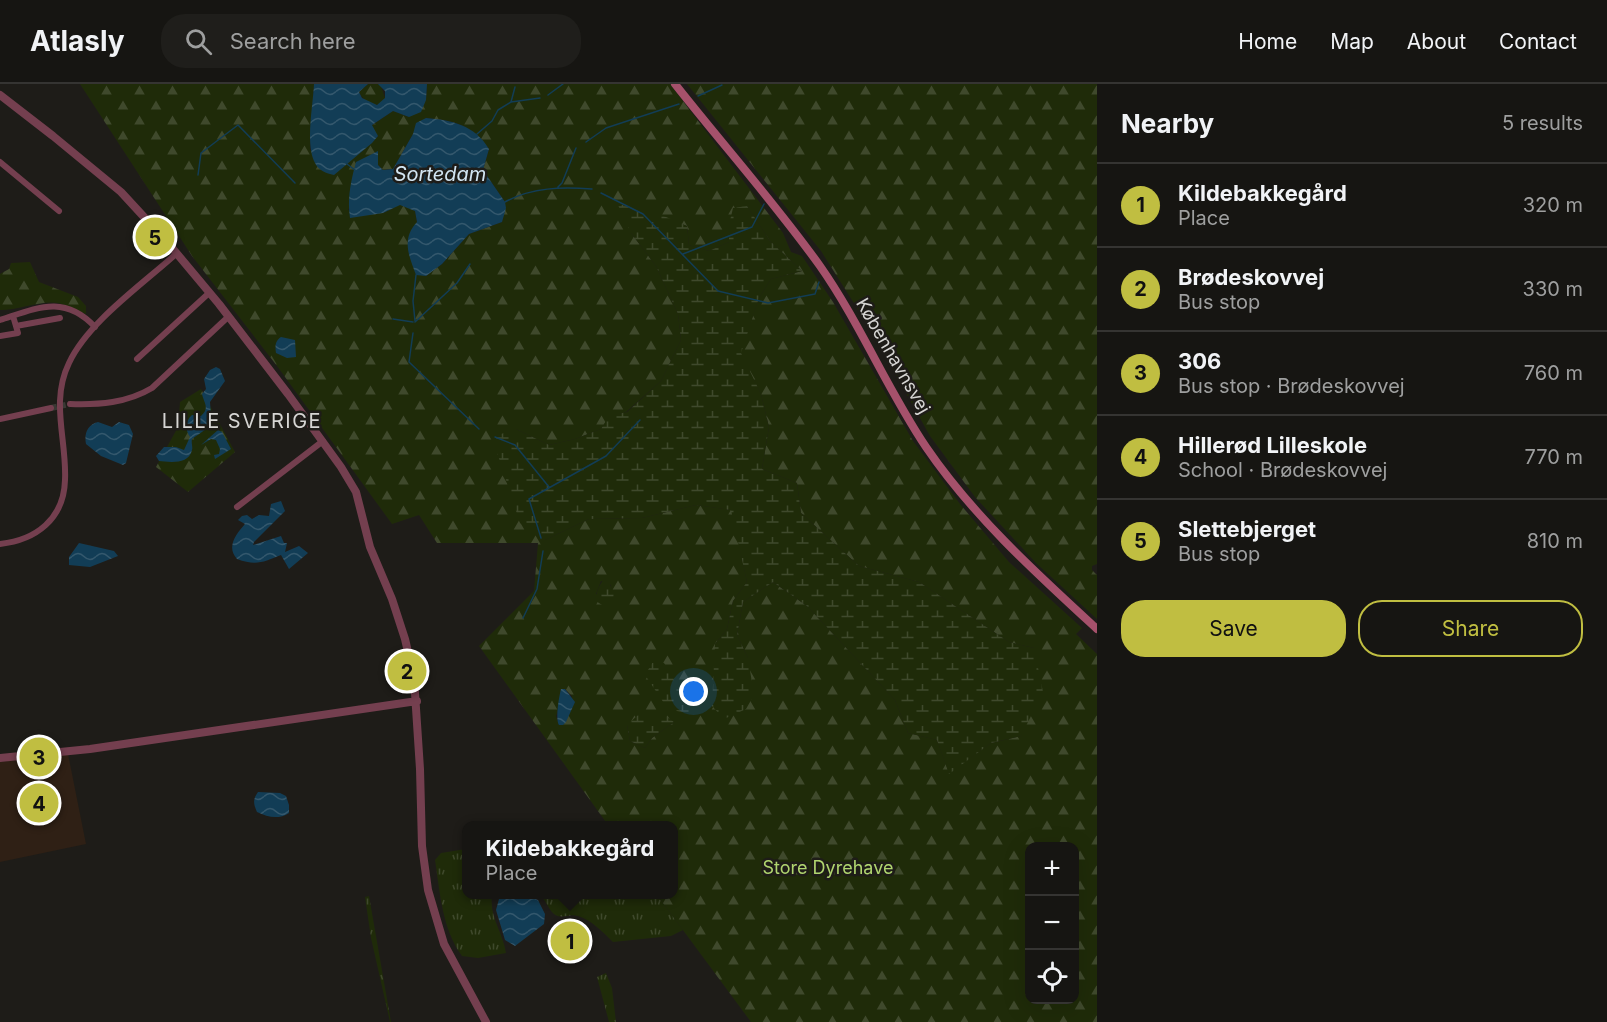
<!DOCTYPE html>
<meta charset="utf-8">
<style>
:root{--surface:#161512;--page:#1f1e1b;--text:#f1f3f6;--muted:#9e9f9f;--line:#353432;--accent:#c0be41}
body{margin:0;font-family:Inter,sans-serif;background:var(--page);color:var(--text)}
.controls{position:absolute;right:18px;bottom:18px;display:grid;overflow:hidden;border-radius:12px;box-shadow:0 6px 24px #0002}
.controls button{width:54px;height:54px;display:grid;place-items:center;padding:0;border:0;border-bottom:2px solid var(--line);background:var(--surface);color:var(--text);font:30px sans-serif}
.you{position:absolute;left:694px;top:608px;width:21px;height:21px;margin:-15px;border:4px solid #fff;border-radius:50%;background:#1a73e8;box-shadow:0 0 0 9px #1a73e833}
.badge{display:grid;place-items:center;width:39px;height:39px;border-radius:50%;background:var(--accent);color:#111;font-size:20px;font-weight:700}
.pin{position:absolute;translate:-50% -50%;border:3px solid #fff;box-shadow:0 2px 6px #0006}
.popup{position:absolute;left:462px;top:737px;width:216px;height:78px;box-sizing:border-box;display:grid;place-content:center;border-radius:12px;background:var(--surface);filter:drop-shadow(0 2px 4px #0005);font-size:20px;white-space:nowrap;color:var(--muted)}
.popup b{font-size:22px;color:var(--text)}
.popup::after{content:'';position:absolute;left:50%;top:100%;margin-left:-12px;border:12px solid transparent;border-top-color:var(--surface)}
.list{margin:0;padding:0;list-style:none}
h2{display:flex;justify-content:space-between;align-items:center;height:78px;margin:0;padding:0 24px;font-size:26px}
h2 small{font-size:20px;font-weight:400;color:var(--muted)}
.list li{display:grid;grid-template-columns:39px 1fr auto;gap:18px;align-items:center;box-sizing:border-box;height:84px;padding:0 24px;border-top:2px solid var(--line)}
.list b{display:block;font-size:22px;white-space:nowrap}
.list p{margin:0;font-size:20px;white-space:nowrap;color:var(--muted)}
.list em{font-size:20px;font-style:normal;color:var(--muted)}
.actions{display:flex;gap:12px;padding:18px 24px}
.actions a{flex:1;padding:14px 0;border:2px solid var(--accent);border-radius:24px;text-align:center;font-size:21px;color:var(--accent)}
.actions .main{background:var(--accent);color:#111}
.icon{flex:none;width:33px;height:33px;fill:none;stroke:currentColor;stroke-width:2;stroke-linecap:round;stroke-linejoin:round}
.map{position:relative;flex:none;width:1097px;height:938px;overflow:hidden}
header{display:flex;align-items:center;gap:36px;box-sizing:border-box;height:84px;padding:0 30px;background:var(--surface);border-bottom:2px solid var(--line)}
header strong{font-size:28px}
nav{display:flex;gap:33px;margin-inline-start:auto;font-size:21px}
.search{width:420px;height:54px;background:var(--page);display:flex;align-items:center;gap:15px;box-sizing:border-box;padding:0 21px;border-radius:24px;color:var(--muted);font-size:22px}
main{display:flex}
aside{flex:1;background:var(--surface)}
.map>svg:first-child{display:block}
.education{fill:#2f2015}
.grass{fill:url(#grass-tufts)}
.forest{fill:url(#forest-firs);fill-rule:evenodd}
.wetland{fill:url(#wetland-marsh)}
.water{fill:url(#water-waves)}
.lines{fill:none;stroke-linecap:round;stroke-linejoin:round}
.stream{stroke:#123d56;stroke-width:1.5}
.minor-tunnel{stroke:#3a3834;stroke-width:6;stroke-dasharray:6 3;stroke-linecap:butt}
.minor{stroke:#743f4f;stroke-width:6}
.tertiary{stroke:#743f4f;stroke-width:8}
.secondary{stroke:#a5516b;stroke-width:8}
.labels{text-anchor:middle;stroke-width:5;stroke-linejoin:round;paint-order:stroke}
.street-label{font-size:18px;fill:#d6d5d3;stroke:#1e1c18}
.park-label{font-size:18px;fill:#b0d56f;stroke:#1e1c18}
.water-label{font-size:20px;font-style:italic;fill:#d2e5f2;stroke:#1e1c18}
.neighbourhood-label{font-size:20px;letter-spacing:1.5px;fill:#d6d5d3;stroke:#1e1c18}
</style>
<header>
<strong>Atlasly</strong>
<div class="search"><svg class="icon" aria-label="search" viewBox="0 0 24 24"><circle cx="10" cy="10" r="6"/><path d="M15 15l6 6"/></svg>Search here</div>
<nav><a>Home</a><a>Map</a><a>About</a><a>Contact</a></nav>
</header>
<main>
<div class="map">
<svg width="1097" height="938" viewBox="0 0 1097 938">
<defs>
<pattern id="grass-tufts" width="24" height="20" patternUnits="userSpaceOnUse" patternTransform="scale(1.5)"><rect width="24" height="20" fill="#1f2b09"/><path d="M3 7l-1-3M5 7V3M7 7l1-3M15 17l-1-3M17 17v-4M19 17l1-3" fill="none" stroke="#3f492c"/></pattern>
<pattern id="forest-firs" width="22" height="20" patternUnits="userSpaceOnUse" patternTransform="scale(1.5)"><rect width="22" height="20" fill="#1f2b09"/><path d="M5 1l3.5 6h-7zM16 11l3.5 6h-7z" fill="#3f492c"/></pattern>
<pattern id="wetland-marsh" width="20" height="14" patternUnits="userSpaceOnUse" patternTransform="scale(1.5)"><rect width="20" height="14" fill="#1f2b09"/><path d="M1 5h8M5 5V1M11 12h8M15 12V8" fill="none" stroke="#3f492c"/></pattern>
<pattern id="water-waves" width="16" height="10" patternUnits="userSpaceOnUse" patternTransform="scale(1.5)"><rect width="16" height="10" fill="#123d56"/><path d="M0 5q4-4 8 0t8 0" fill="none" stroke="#34586d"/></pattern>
</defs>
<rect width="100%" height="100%" fill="#1e1c18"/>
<path class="education" d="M68,670L86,760L0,778V678Z"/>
<path class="grass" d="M466,765V810L492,811C489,833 503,848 506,869L478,874L462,872C442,845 440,808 435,776L441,769Z
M540,811H657L683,846L671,852L613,858C603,848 591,836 578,832C569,829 562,836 554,830C548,825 546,816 540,811Z
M369,812L391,938H390L371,854L365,813Z
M606,889L612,904L616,938H609L597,893Z"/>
<path class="forest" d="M80,0H314L310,66L369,61L378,52L371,42L393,27L409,33L426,16L427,0H670L783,149L791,168L802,172L833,218L913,357L960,420L1009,478L1082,544L1076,550L1097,570V938H751L657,811L674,810V742L608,741L479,562L534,507L538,459H437L419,431L392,440L277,282L192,172ZM426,34C457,37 469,40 489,65L483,86L505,118L502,138L469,150L442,180L426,192L415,127L400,120L383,129L348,126L378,68V81L383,86L393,85L413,50ZM747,122L770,157L802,187L771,195L759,214L740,269L761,310L769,343L762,385L797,399L801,429L859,482L919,498L1009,558L1034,564L1021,652L991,659L949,689L937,656L908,649L895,616L807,522L773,498L743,518L737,551L748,574L715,560L727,545L733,517L747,498L732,426L696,421L642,434L589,435L545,456L516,345L549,361L575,355L601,345L609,333L626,328L661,297L681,256L678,230L656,182L631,149L670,136L687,142L689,161L709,167L729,158V141ZM601,497L611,501L613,519L596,510ZM565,605L572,612C571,622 570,634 562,641H559L556,632ZM674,638L652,654L645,664L630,657L627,641ZM1030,762H1074V916H1030Z
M368,0H378L381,2L385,14L381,20C371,23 363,16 359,8Z
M687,0H1097V480L1092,482V486L1097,491V535L1036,479L975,413L930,352L869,243L821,167Z
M30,178L39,198L78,213L86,222V230C77,226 67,221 58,219C41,216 19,226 0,226V190L9,185L11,179Z
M201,305L235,368L188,408L156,383L178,343L180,318Z"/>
<path class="wetland" d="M618,121H638L687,142L689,161L709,167L729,158V141L733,124L747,122L770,157L802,187L771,195L759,214L741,269L761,310L769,343L762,385L797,399L801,429L859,482L919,498L1009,558L1034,564L1043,608L1021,652L991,659L949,690L937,656L908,649L895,616L807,522L773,498L743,518L737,551L748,574L754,611L746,625L724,635L712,622L715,560L727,545L733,517L747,498L731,426L696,421L642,434L589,435L545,456L520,439L492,353L516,345L549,361L575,355L601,345L609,332L627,328L661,297L681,256L678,230L656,182L631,149Z
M607,493L614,510L613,519L605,523L596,517C596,508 599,499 607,493Z
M654,576L664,579L695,626L693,628L686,629L668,625L645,591Z
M661,629L674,638L652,654L645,664L630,657L627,641L638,631Z"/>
<path class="water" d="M314,0H368L359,8L362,14L377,21L385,14V7L378,0H427L426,16L421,28L409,33L393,27L372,41L378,52L372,59L334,91C326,89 319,87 315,79C305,61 313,22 314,0Z
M426,34C451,36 475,41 489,65L483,86L505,118L506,124L502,138L469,150L442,180L426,192L416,191C409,172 401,155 417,138L415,127L400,121L383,129L350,134C347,115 351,96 356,78L378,67V81L383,86L393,85L413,50L416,39Z
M281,253L295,256L296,273L287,274L276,269C275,262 275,257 281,253Z
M216,283L220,285L225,297L210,318C212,345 214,339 192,355C191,359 193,363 192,366C189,381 169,378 159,377L156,372L164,363H176L184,366L190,353C185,346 185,337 192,331L201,332C210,324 204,319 202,310L206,305L204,295L210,286Z
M98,338L112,343L119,338L129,341L133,350L126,379L123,381L101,372L86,360C84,350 87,341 98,338Z
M218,346L222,348L231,365L215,375L214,371L219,370L220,365L216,356L211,355L201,361Z
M281,417L285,427L254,458L253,461L281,452L284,459H287L285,468L299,462L308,469L289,485L281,471C264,478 256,482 237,475C226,463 236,450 245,440L238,436L242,432L247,431L252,435L259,431L269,432L271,420Z
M79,459L114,467L118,472L90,483L69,481V473Z
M561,605H565L575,618L566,638L563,641H559C555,635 559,613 561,605Z
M258,708L280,709L286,712L289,721V729C278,736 268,733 257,728C253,719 253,715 258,708Z
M511,810L526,811L538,816L545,830L544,840L515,862L505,856L496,826L499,815Z"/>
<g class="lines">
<path class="stream" d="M548,11L563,0
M698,12L722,1
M511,18L515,3
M477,50L492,37L498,26L511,18L540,14
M586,58L606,44L679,20
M347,80L355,86
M198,91L201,69L238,41L295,99
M558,103L562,99L576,64
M601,109L643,130L718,207L768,219L815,210L819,198
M505,118C532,103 562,103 592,105
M683,170L752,143L764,120
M393,235L413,238
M415,237L413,217L416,191
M415,238L457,199L470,180
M413,249L409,278L479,345
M495,353L515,361L549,403
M541,454L529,415L606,372L640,336
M523,534L537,505L543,467"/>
<path class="minor-tunnel" d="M51,324L70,320"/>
<path class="minor" d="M0,78L59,127
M0,236C37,224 64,210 95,243
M16,242L60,234
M0,252L18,249L13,232
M137,275L209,209
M70,320C99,321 127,319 152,304L228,233
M0,335L51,324
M237,423L323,357
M0,460C36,456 64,435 65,396C67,356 50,318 69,279C88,238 143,200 177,169"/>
<path class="tertiary" d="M0,11L53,52L121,108L168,159L219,220L288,310L341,383L356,408L370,463L392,515L405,555L414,594L420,685L422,762L428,806L444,860L486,938
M0,674L90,665L417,617"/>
<path class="secondary" d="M675,0C723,61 775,119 820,182C860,239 887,305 926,363C973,432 1036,489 1097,545"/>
</g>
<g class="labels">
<g class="street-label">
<text transform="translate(893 272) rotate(60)" y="6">Københavnsvej</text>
</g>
<g class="park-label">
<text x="828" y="790">Store Dyrehave</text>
</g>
<g class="water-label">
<text x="440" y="97">Sortedam</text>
</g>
<g class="neighbourhood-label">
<text x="242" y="344">LILLE SVERIGE</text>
</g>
</g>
</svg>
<div class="controls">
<button>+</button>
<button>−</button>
<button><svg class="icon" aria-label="locate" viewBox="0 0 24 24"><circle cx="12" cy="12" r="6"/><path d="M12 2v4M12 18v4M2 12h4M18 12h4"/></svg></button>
</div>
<div class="you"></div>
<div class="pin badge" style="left:570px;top:857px">1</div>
<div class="popup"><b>Kildebakkegård</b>Place</div>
<div class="pin badge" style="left:407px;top:587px">2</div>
<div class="pin badge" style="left:39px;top:673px">3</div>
<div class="pin badge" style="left:39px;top:719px">4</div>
<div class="pin badge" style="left:155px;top:153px">5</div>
</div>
<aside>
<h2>Nearby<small>5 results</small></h2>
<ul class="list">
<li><span class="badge">1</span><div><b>Kildebakkegård</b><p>Place</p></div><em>320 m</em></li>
<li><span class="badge">2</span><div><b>Brødeskovvej</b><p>Bus stop</p></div><em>330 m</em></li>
<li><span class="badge">3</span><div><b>306</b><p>Bus stop · Brødeskovvej</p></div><em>760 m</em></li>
<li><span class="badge">4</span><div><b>Hillerød Lilleskole</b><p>School · Brødeskovvej</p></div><em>770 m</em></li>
<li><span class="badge">5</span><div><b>Slettebjerget</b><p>Bus stop</p></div><em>810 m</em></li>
</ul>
<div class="actions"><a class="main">Save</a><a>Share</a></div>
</aside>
</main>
